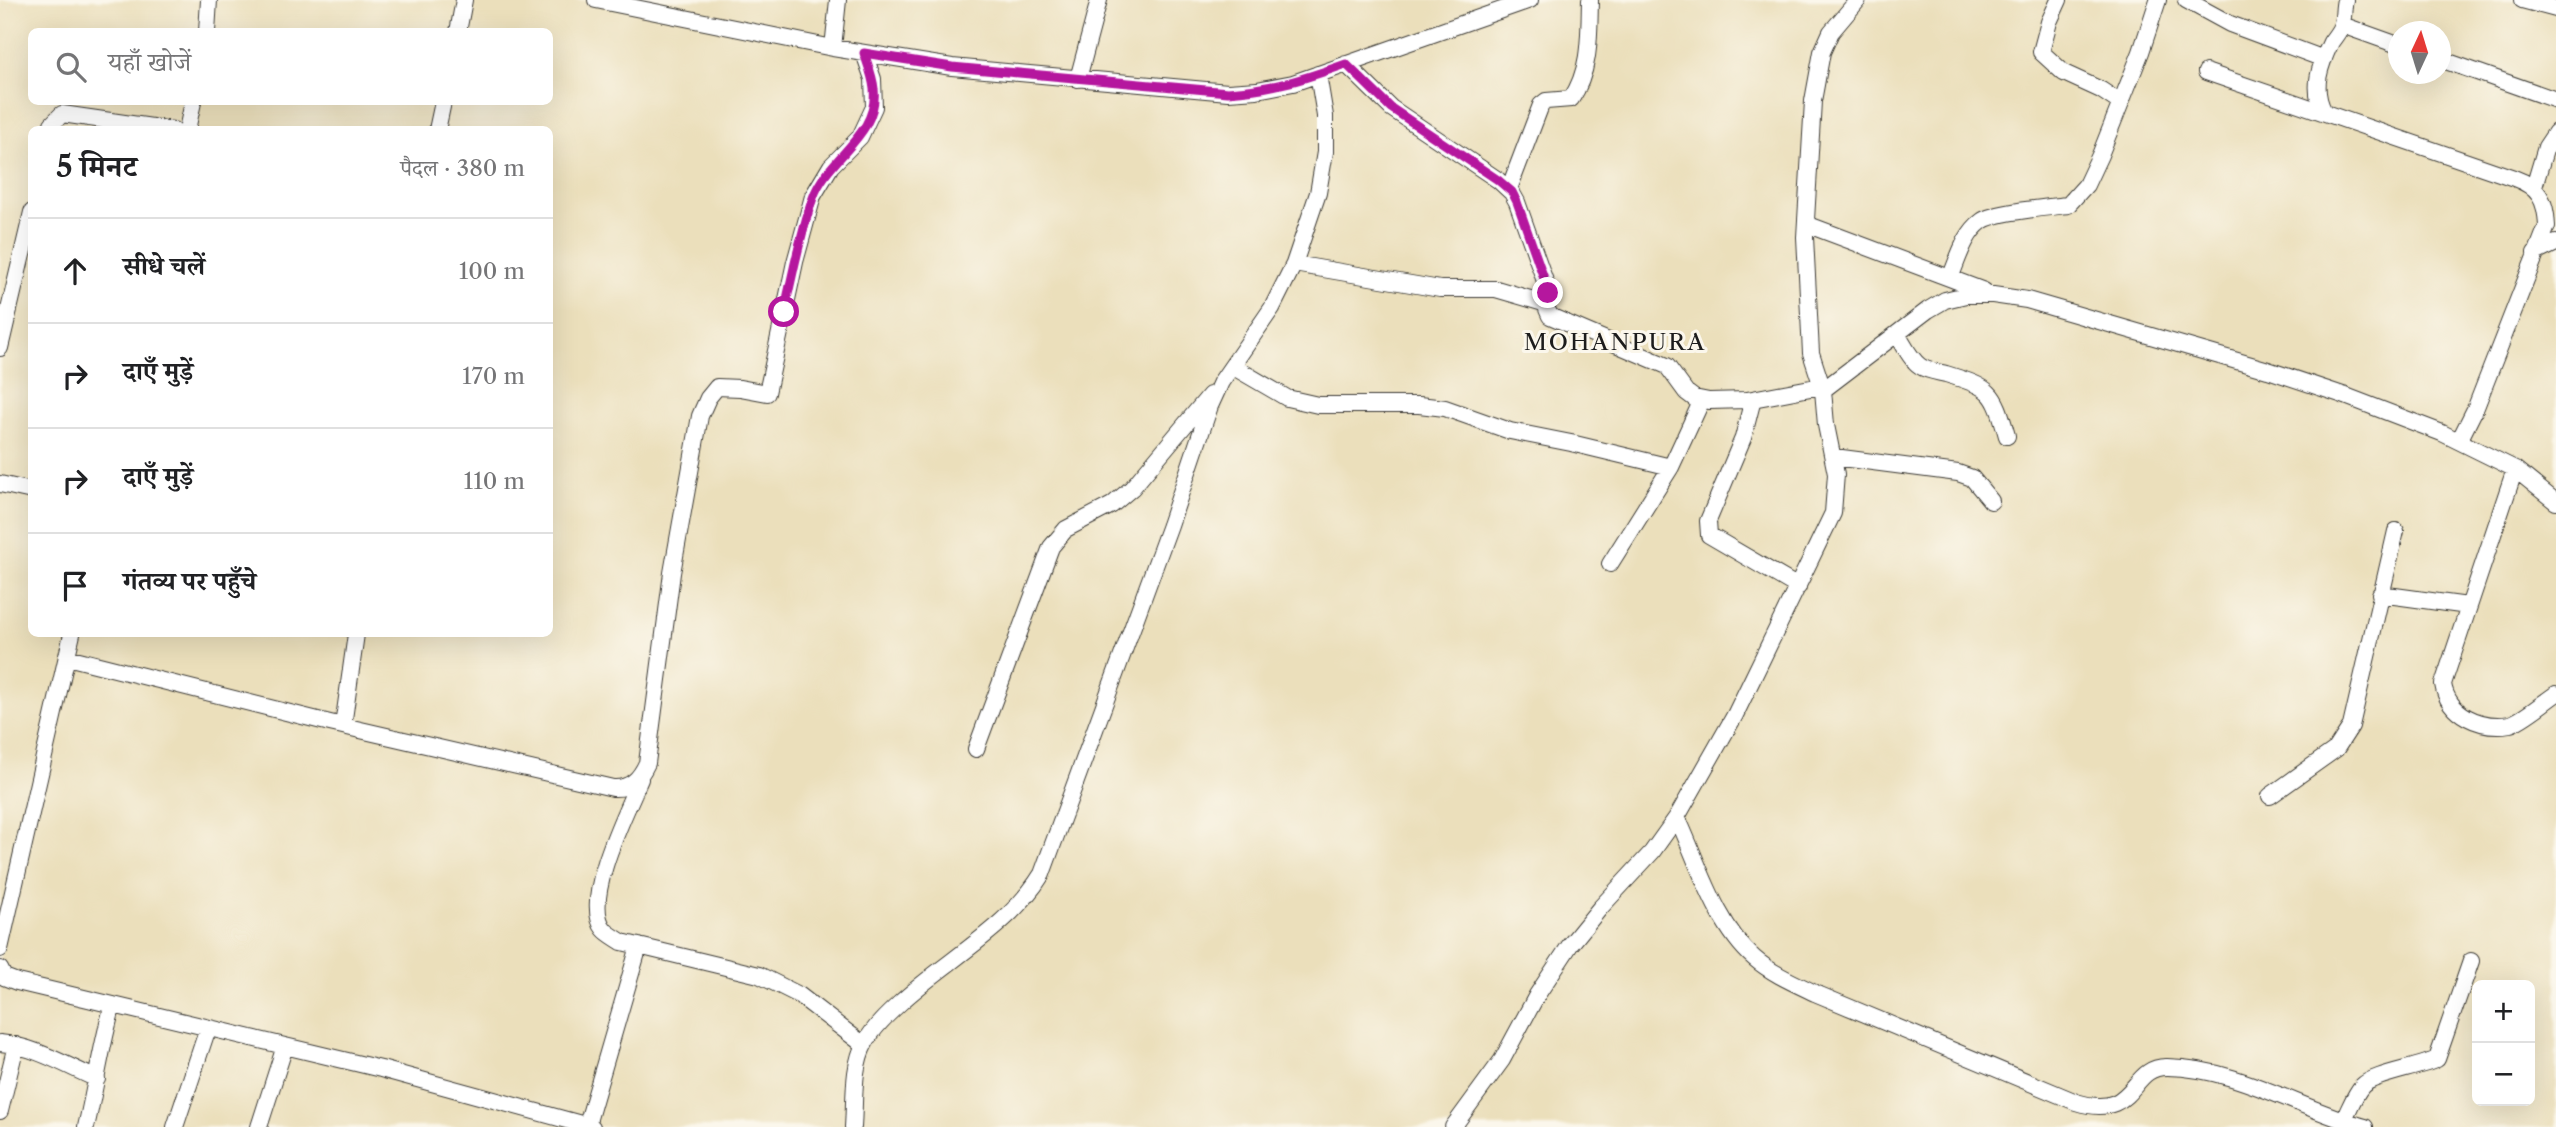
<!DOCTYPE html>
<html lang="hi">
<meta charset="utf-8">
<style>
:root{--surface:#fff;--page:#f6f6f6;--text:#202124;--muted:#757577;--line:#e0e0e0}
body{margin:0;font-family:"Libre Caslon Text","Noto Serif Devanagari",serif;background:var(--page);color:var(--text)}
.controls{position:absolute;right:21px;bottom:21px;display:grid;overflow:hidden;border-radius:10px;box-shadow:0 7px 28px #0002}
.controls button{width:63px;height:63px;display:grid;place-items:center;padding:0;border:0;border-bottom:2px solid var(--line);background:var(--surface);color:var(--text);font:35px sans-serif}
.compass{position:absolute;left:2388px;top:21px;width:63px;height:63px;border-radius:50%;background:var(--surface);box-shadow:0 7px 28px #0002;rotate:4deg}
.stop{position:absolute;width:21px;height:21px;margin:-16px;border:5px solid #b5179e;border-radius:50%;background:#fff}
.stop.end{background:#b5179e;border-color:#fff;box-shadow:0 2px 7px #0008}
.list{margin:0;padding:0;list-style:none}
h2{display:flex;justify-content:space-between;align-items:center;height:91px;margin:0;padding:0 28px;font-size:30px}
h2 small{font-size:23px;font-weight:400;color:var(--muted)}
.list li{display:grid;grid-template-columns:46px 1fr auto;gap:21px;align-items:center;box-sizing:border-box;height:105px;padding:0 28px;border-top:2px solid var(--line)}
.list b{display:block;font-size:26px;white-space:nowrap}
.list em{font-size:23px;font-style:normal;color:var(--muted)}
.icon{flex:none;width:38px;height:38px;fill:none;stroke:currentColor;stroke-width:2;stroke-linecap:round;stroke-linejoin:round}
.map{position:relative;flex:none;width:2556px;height:1127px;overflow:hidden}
.search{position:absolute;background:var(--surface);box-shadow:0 7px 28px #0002;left:28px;top:28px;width:525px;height:77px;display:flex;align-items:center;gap:18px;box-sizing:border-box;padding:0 24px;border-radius:10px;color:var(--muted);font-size:26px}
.panel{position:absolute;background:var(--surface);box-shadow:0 7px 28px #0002;left:28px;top:126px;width:525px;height:511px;border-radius:10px}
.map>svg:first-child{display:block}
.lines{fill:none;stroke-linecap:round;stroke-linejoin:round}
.minor-casing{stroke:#3b3934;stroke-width:18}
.minor{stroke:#fff;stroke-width:16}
.route{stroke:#b5179e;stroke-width:9}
.labels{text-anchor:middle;stroke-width:6;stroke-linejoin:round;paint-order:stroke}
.quarter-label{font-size:23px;letter-spacing:2px;fill:#1c1c1c;stroke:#fbf7ec}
</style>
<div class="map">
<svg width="2556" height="1127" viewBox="0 0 2556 1127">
<rect width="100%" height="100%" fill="#fbf7ec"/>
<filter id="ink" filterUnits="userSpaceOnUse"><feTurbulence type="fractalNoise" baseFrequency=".0143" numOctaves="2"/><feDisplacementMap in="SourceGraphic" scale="14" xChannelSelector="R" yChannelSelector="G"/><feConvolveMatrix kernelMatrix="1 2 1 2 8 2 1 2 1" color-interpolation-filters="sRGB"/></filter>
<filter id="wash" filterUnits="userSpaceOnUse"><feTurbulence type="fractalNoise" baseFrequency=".00686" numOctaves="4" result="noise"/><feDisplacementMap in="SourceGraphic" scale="28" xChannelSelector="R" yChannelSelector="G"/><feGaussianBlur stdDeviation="1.57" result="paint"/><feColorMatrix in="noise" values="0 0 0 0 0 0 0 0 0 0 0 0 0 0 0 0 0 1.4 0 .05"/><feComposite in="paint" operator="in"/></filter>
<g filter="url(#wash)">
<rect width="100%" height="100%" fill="#ebdfbb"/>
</g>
<g filter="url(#ink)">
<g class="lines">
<g class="minor-casing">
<path id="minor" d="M596,0L833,48L952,67L1228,92L1257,90L1293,83L1530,0
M2059,0L2049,22L2041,52L2064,73L2101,90L2119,102
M2186,0L2230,24L2324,59
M2522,0L2556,9
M2342,25L2398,45
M207,32L209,0
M458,32L464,0
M833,48L838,0
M2440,59L2556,100
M1346,64L1391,108L1498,180L1512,193L1517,202L1546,284L1547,309L1550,316L1667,366L1686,392L1694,398L1709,401L1747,400L1821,386
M2206,72L2514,178C2539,187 2546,200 2547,226L2476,407L2459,441
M1078,79L1099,0
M2324,112C2311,88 2320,65 2331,42C2335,36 2341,30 2342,23C2344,15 2343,7 2345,0
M51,130L52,124L62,114L173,130
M187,130L193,102
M437,130L443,102
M2534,187L2546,147L2556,132
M1509,189L1541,105L1546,101L1571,99C1591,70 1589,34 1590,0
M1806,224L1984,291
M2535,253L2556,243
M1294,264L1440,289H1496L1547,304
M1950,278C1958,260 1964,234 1982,221C1994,212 2051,207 2068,205L2086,185L2100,155L2141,52L2158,0
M1897,334C1904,345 1910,359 1920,366C1927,371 1938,372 1946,374C1991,388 1994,389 2007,436
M0,348L32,212
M1232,366L1287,398L1318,405H1419L1445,408L1510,431L1571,443L1671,467
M1823,390L1928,310L1945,300L1966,295H1993L2027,300L2268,370L2343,395L2442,433L2515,469L2556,502
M1753,399L1743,438L1708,521L1709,535L1798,587
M1834,457L1958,473L1972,478L1991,501
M2515,469L2443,684C2448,715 2481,729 2510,724C2522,721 2545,701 2556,694
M0,484L32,491
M1610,564L1671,467L1702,400
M2380,594L2468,606
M67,657L330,723L613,788C631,789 640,778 647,763L672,573L700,416L708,398L717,387L740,388L767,393L795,262L813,196L831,166L860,137L874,107L873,79L864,53
M343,726L356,634
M976,749L1051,547L1066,529L1112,505L1132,488L1210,395
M640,779C627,810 581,900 604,929C608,934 616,938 622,942L759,975L799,995L864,1045
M2270,796L2336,749L2351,726L2396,531
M1677,817C1698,862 1716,925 1754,958C1771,973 1794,983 1815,993L2076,1102C2138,1121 2128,1066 2167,1067C2238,1068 2299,1109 2365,1127
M0,949L72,634
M0,969L4,977L17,982L381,1069L592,1127
M0,1043C34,1046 67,1066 97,1079
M0,1111L16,1045
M2343,1121C2349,1110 2354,1095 2362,1086C2373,1074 2419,1068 2437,1059L2471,961
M587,1125L639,946
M86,1127C96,1086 101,1045 113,1005
M175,1127L208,1028
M259,1127L285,1046
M853,1127C855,1101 852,1066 865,1043C874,1027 887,1015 900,1003C945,961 1010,927 1042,874L1170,525L1210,406L1221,382L1272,308L1294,264L1318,193L1325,152V116L1318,74
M1453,1127L1502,1060L1537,995L1570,945L1600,908L1652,852L1677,817L1735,715L1833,513L1836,474L1826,425L1823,390L1811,353L1805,237L1813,101L1822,52L1831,32L1858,0"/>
</g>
<use href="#minor" class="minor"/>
</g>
</g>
<g class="lines" filter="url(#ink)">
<path class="route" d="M784,312C793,274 800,234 813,198C827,157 879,136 874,89C873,77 868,65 864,53L952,67L1228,92C1273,89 1304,79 1346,64L1391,108L1498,180L1512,192L1517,202L1546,284L1548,293"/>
</g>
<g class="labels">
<g class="quarter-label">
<text x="1615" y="350">MOHANPURA</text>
</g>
</g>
</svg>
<div class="controls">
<button>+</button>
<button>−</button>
</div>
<svg class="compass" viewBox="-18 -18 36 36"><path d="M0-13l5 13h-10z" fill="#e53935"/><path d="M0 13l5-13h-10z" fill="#757577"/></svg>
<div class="stop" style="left:784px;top:312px"></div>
<div class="stop end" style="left:1548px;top:293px"></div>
<div class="search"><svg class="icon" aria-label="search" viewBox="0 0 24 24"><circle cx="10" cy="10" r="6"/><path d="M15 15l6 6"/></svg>यहाँ खोजें</div>
<section class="panel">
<h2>5 मिनट<small>पैदल · 380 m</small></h2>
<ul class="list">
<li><svg class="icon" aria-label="ahead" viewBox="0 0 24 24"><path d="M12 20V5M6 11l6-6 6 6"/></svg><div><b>सीधे चलें</b></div><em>100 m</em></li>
<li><svg class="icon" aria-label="right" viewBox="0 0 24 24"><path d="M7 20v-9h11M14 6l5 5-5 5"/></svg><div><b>दाएँ मुड़ें</b></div><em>170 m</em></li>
<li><svg class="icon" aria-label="right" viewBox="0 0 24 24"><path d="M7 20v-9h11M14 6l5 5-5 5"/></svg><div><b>दाएँ मुड़ें</b></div><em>110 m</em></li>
<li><svg class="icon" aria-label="arrive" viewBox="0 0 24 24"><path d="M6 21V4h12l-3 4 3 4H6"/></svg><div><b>गंतव्य पर पहुँचे</b></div></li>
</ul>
</section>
</div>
